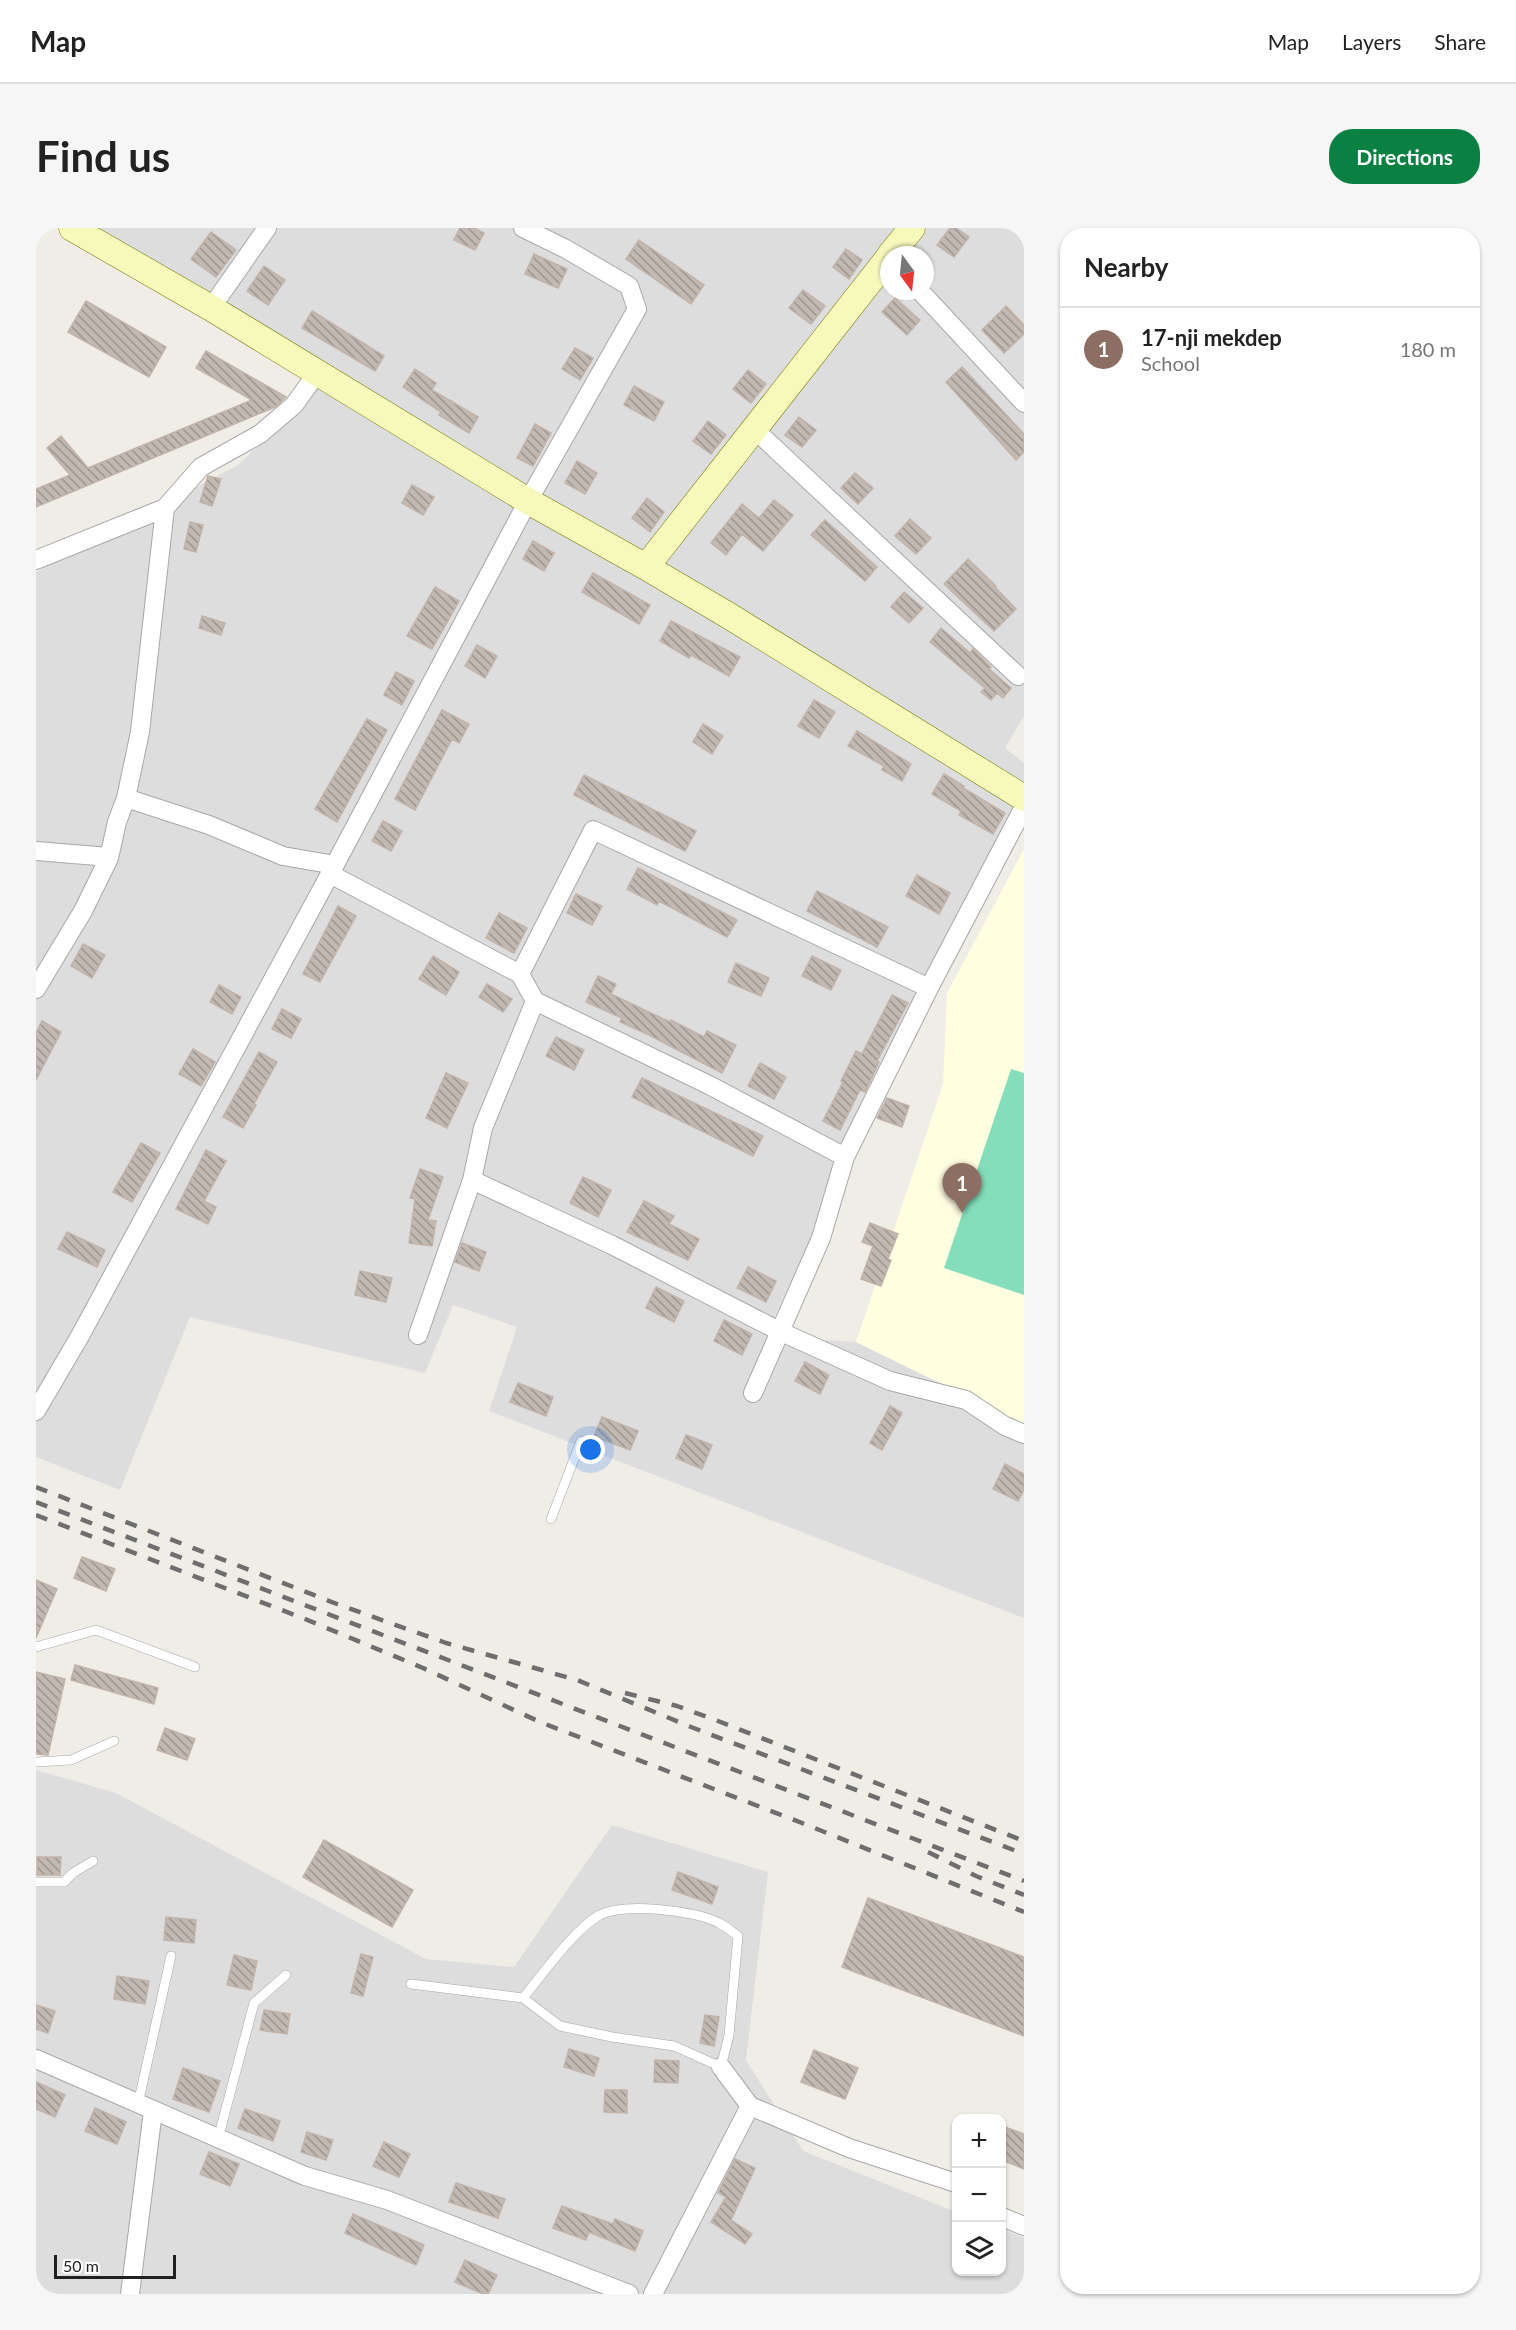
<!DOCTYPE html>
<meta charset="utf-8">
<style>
:root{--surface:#fff;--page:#f6f6f6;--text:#222;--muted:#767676;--line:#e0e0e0;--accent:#0b8043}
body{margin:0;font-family:Lato,sans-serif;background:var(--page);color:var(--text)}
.controls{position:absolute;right:18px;bottom:18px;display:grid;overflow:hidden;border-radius:12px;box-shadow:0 2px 4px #0004}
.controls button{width:54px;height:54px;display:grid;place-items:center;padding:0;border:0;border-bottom:2px solid var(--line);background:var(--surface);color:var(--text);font:30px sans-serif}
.compass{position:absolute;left:844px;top:18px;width:54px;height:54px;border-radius:50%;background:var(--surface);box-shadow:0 2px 4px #0004;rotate:165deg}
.scale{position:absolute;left:18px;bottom:15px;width:122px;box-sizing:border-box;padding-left:6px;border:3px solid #202020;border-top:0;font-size:16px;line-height:21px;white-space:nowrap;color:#202020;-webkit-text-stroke:4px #fff;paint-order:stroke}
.you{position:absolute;left:555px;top:1222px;width:21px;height:21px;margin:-15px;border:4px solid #fff;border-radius:50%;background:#1a73e8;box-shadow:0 0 0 9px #1a73e833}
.badge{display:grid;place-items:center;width:39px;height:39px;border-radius:50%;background:var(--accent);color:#fff;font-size:20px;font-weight:700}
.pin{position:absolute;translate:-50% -50px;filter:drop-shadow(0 2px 3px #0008)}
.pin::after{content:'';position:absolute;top:32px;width:21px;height:18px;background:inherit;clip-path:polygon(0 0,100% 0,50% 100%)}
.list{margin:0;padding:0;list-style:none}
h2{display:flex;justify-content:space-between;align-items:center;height:78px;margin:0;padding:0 24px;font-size:26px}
h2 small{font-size:20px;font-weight:400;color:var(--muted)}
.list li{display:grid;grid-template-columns:39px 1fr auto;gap:18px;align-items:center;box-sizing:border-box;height:84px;padding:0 24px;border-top:2px solid var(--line)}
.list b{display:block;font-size:22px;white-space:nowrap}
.list p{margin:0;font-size:20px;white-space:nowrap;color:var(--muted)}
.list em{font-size:20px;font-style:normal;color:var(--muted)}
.icon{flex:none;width:33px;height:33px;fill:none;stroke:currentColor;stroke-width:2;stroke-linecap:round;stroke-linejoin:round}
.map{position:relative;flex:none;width:988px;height:2066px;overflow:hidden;border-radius:24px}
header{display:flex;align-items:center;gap:36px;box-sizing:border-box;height:84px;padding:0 30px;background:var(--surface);border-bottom:2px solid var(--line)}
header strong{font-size:28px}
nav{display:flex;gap:33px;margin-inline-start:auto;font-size:21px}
.intro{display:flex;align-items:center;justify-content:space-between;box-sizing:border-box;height:144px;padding:0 36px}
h1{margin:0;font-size:42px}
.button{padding:15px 27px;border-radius:24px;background:var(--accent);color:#fff;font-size:21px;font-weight:700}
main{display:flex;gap:36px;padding:0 36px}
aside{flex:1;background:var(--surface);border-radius:24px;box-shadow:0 2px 4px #0004}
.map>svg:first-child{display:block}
.residential{fill:#dedddd;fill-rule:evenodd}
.education{fill:#fffee1}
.pitch{fill:#85debb}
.building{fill:url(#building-back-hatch);stroke:#c2b3a9;stroke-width:1.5}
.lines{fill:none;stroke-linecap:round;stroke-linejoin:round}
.lane-casing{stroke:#a7a7a7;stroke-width:10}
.street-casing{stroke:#a7a7a7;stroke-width:20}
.secondary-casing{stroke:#6d7806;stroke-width:27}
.lane{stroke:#fff;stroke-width:9}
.street{stroke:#fff;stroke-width:18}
.secondary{stroke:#f7f9bb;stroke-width:26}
.rail{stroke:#6e6e6e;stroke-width:4.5;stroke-dasharray:12 12;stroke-linecap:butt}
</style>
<header>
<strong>Map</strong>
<nav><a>Map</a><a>Layers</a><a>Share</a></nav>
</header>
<div class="intro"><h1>Find us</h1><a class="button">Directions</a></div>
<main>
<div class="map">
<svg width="988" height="2066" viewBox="0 0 988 2066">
<defs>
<pattern id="building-back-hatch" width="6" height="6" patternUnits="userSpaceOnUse" patternTransform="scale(1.5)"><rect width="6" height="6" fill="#c1b9b2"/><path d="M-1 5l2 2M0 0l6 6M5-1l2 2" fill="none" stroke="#9c9690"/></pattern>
</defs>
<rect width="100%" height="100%" fill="#f0ede6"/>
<path class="residential" d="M61,0H988V488L969,520L988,535V573L729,1108L820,1114L988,1196V1390L453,1183L481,1099L417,1077L389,1145L154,1089L84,1262L0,1229V344L202,237L302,141ZM853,27H889V63H853Z
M0,1542L80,1565L390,1731L478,1739L576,1597L732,1644L710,1832L767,1923L920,1984V2044H966V2001L988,2010V2066H0Z"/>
<path class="education" d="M988,621V1196L820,1114L907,856L911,765Z"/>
<path class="pitch" d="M975,841L988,845V1067L908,1040Z"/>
<path class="building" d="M424,0H438L448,5L439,22L418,12Z
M914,0H920L933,9L918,29L901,17Z
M175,4L200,22L180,49L155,31Z
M603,12L668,57L655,76L590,31Z
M810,21L826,32L813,51L797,39Z
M498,26L531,41L522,60L489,46Z
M228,38L249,52L232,77L211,63Z
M767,62L789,78L775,96L753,80Z
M859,70L884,92L871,107L846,84Z
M50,73L130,119L113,149L32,104Z
M970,78L988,97V106L968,125L946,102Z
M276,83L348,128L339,143L266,100Z
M539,120L557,130L544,152L526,141Z
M170,123L250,169L239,179L0,279V261L34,247L11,220L25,208L52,240L216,172L160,140Z
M926,139L988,206V224L980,232L910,154Z
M379,141L400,155L396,162L442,189L433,205L403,187L405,184L367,159Z
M712,142L730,156L715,175L697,161Z
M598,158L628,174L618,193L588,177Z
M763,189L780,202L766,219L749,207Z
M672,193L690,207L675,226L657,213Z
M499,196L515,205L497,238L481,230Z
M541,233L561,245L549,266L529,255Z
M819,245L837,260L822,276L805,260Z
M172,248L185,251L176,278L164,274Z
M376,257L398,269L387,287L366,275Z
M611,270L628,284L614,304L596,290Z
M738,272L757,287L727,323L706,306L690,327L675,315L706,276L723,290Z
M874,291L895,310L880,326L859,308Z
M789,292L841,339L829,353L775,307Z
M154,294L167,297L160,324L148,321Z
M497,313L518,325L508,343L487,331Z
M932,331L960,358L959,359L980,381L958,403L908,356Z
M557,345L614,377L603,396L546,364Z
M399,359L423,373L396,421L371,408Z
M868,364L887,380L873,395L855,379Z
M166,388L189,395L185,407L163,400Z
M635,393L704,429L693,448L655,427L653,430L624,413Z
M905,400L934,425L937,421L955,439L953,441L975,460L967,470L961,465L955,472L945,464L949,460L894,414Z
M441,417L461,428L449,450L429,438Z
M360,444L378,453L366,477L348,467Z
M778,472L799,484L783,510L762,498Z
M406,482L433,496L423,515L416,511L379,582L359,571Z
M331,491L351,502L301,594L279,581Z
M667,496L687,508L676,526L657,514Z
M821,503L875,536L866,553L846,542L848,538L812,518Z
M908,546L928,558L927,560L969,585L957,606L923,587L925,583L896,566Z
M548,547L660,603L649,623L538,567Z
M347,593L366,603L355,623L336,613Z
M602,640L701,692L691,709L623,673L621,677L591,661Z
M881,647L914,665L903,686L870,668Z
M781,663L852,699L841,719L771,683Z
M540,666L566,678L556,697L531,685Z
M302,678L320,688L284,754L267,746Z
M463,685L491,700L478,725L450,710Z
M47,716L69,727L56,750L35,738Z
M397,728L423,744L410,767L383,751Z
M776,728L805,742L795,762L766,748Z
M700,735L733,750L725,768L692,754Z
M562,748L580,756L575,766L634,794L635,792L668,809L671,803L700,817L686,845L613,807L584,794L586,790L550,774Z
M451,756L476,771L467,784L443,769Z
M183,757L205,769L196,786L174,774Z
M856,767L872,775L841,833L843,834L829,864L824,862L804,902L787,893L807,854L805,853L820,823L826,826Z
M246,781L265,791L255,810L236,801Z
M6,793L25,804L0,852V805Z
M520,809L548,822L538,842L510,828Z
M157,821L179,834L165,858L143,846Z
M223,824L241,834L218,876L220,877L207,900L187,889Z
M724,835L750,849L738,871L712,858Z
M410,845L432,855L411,900L390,890Z
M606,850L727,908L717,928L596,869Z
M851,870L873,878L866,899L841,890Z
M105,915L124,925L96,974L77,964Z
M170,922L190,933L168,973L180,979L172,996L140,981Z
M384,941L407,949L392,992L400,993L396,1018L373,1015L379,971L374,970Z
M547,949L575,962L562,989L534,975Z
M608,973L638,988L633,996L663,1011L652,1032L591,1004Z
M834,995L862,1006L852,1031L855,1032L845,1058L825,1051L837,1018L826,1014Z
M31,1004L69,1022L61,1039L22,1021Z
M426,1015L450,1024L443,1043L419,1034Z
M712,1039L740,1053L730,1074L701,1060Z
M324,1043L356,1050L350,1074L319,1067Z
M620,1059L648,1073L638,1094L610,1080Z
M688,1092L716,1106L706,1127L678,1113Z
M769,1134L793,1147L784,1166L759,1153Z
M482,1155L517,1169L510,1188L474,1174Z
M854,1178L866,1185L846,1222L834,1215Z
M566,1189L602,1203L594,1222L558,1208Z
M650,1207L676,1217L666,1241L640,1230Z
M969,1236L988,1246V1262L982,1273L957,1261Z
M46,1329L79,1341L70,1363L38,1350Z
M0,1352L21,1361L0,1410Z
M39,1437L122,1460L118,1476L35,1452Z
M0,1444L29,1451L12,1527L0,1526Z
M129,1500L159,1511L151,1532L121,1522Z
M288,1612L377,1662L356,1699L267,1649Z
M1,1629H25L24,1647H1Z
M642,1644L682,1659L676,1676L636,1662Z
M832,1670L988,1729V1808L806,1739Z
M130,1689L160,1692L158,1715L128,1712Z
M325,1726L337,1729L327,1768L315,1765Z
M198,1727L221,1733L215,1762L191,1757Z
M81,1748L113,1753L109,1776L78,1771Z
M0,1777L19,1783L12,1805L0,1801Z
M228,1782L254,1786L251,1806L224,1802Z
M669,1787L683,1789L678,1818L664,1815Z
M533,1821L563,1830L558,1848L528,1839Z
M778,1822L822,1840L809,1871L765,1854Z
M619,1832L643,1833L642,1855L618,1854Z
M147,1840L184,1853L173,1884L137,1871Z
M0,1854L29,1867L19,1889L0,1881Z
M569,1862H591V1885L568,1884Z
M59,1880L90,1894L81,1916L49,1903Z
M209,1881L244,1893L237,1913L202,1900Z
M966,1898L988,1906V1941L966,1932Z
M271,1904L297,1912L290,1932L265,1924Z
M348,1914L374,1926L363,1949L337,1938Z
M173,1924L203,1936L194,1958L164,1946Z
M699,1931L719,1940L695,1992L716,2006L709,2016L675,1994L690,1969L682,1965Z
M420,1955L469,1971L462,1990L413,1974Z
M526,1978L577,1996L579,1991L607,2003L599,2023L553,2004L550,2012L517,2000Z
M317,1986L388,2017L380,2037L309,2005Z
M429,2032L461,2047L452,2066H447L419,2054Z"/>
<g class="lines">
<g class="lane-casing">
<path id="lane" d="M515,1291L545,1213
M0,1419L60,1402L159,1439
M0,1534L35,1532L78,1513
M0,1654H28L37,1645L57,1633
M375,1756L487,1770L524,1798L576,1809L638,1818L685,1839L693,1807L702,1708C696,1704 690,1698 683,1695C658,1682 586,1674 562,1688C537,1703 506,1747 487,1770
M102,1876L135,1728
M182,1911L218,1775L250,1747"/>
</g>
<g class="street-casing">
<path id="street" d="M884,63L988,175
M175,80L231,0
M717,200L982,448
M0,332L129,280
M90,570L173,597L247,628L299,637
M0,623L73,629
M294,646L484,746L499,773L673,857L809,929
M484,746L557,602L893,760
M0,761L47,683L73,630L81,594L90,570L104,504L129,280L165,239L224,206L258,177L281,145
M436,952L576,1017L743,1103L854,1153L930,1172L969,1198L988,1206
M382,1107L436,952L447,900L499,773
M717,1165L785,1010L809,929L893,760L988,579
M0,1183L44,1108L294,646L492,273L601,81L593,58L530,21L487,0
M0,1831L269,1948L351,1972L593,2066
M685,1839L714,1878L813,1920L920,1955
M966,1989L988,1998
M94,2066L117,1883
M617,2066L714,1878"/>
</g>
<g class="secondary-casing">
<path id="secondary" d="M36,0L175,80L492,273L610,339L690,386L988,570
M854,27L876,0
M610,339L853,29"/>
</g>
<use href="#lane" class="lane"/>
<use href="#street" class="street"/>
<use href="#secondary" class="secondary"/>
<path class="rail" d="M0,1259L301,1376L410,1415L541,1452L655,1499L988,1626
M0,1274L988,1653
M0,1287L269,1391L387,1440L504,1494L766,1595L988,1684
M589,1465L641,1478L682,1493L988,1613
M892,1624L940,1648L988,1667"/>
</g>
</svg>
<div class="controls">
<button>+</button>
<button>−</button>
<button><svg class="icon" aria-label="layers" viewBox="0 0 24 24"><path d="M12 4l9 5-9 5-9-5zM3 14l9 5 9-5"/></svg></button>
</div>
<svg class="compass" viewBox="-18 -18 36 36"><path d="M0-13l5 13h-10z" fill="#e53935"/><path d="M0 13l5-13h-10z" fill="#767676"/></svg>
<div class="scale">50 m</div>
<div class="you"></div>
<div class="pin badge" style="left:926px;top:985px;background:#8d6e63">1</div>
</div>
<aside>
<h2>Nearby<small></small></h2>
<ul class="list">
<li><span class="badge" style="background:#8d6e63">1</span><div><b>17-nji mekdep</b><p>School</p></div><em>180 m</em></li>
</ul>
</aside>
</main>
